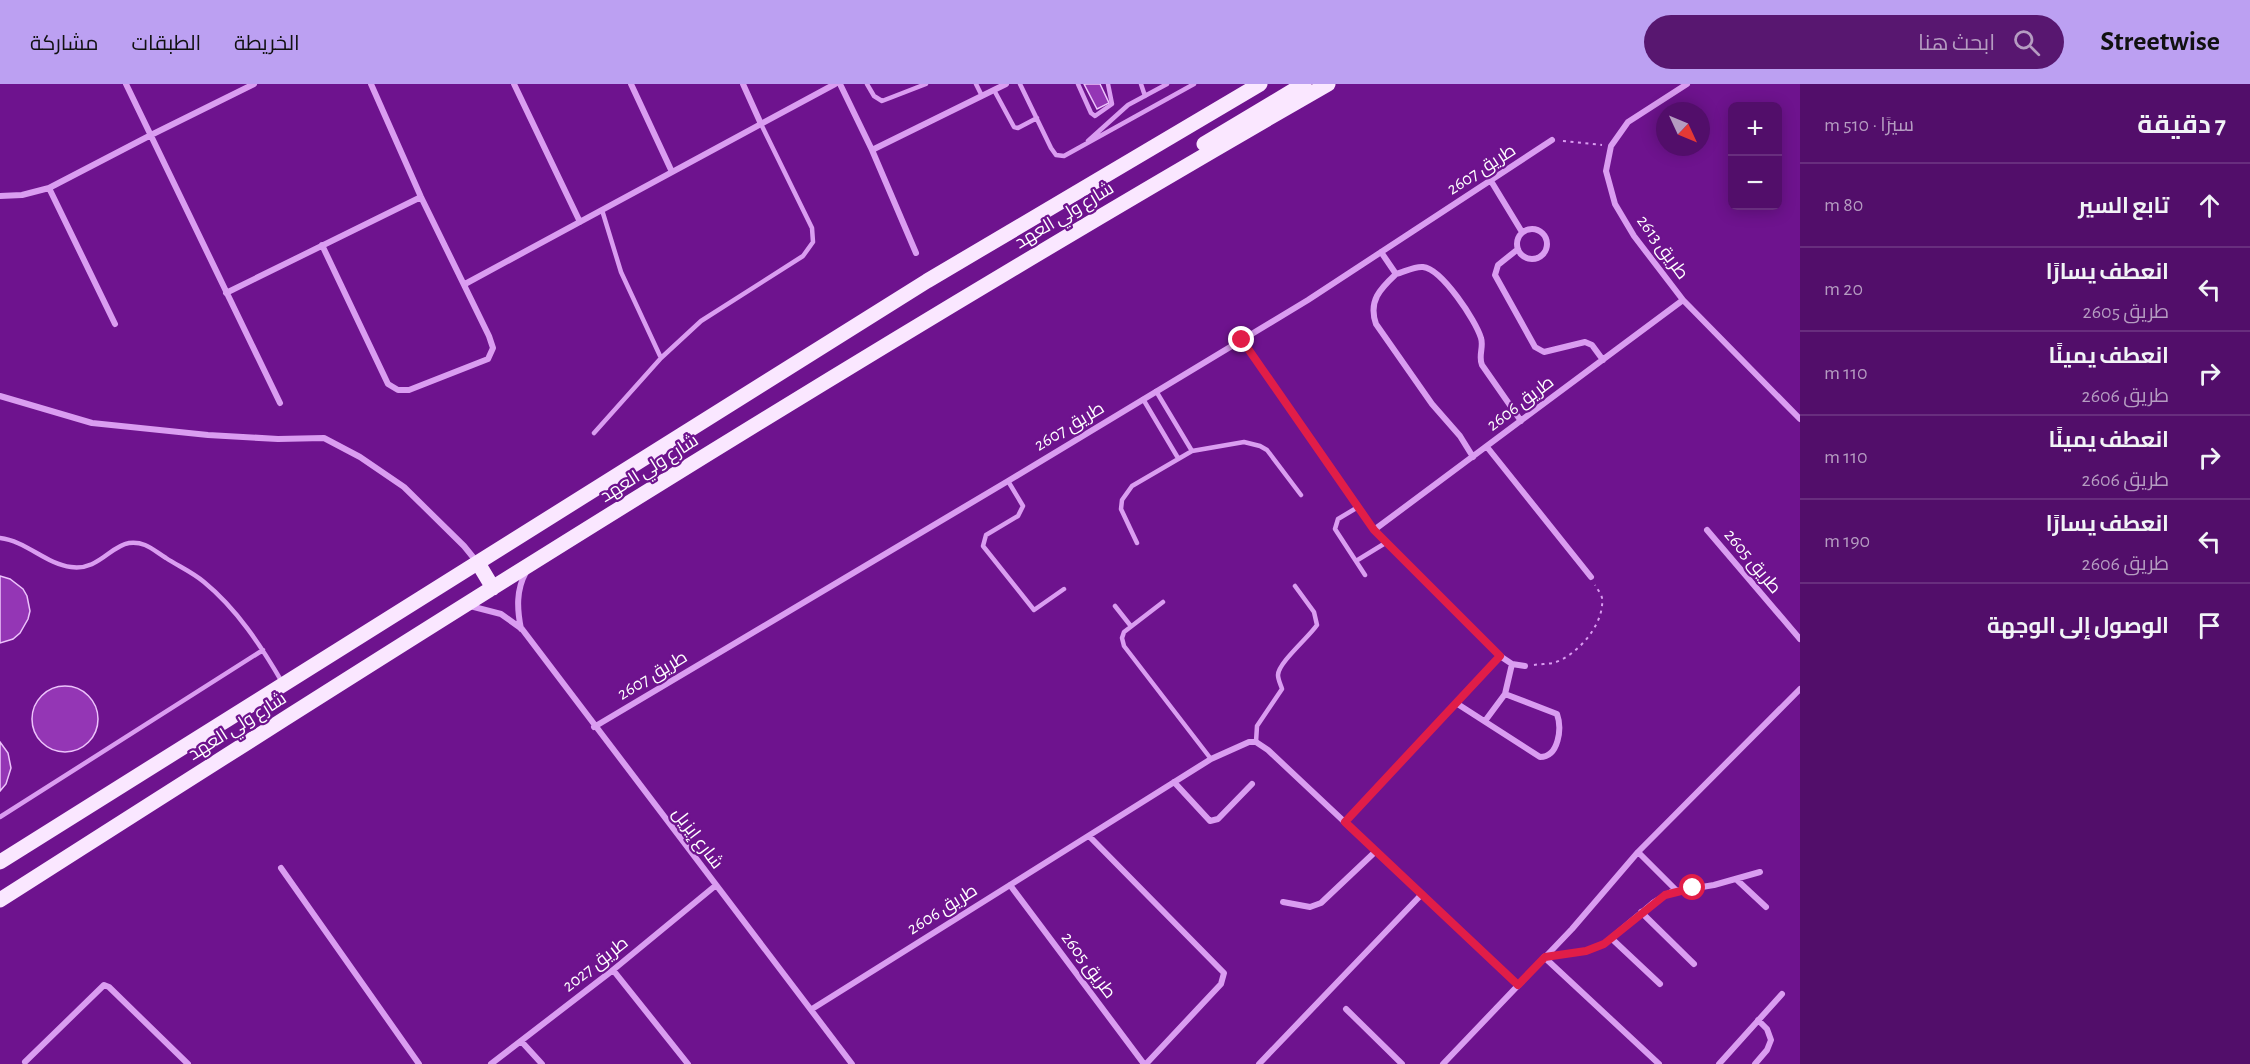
<!DOCTYPE html>
<html lang="ar">
<meta charset="utf-8">
<style>
:root{--surface:#520e6a;--page:#581770;--text:#f1f3f6;--muted:#b59cc1;--line:#682e7e;--accent:#bca0f2}
body{margin:0;font-family:"Alegreya Sans",Cairo,sans-serif;background:var(--page);color:var(--text);direction:rtl}
.controls{position:absolute;right:18px;top:18px;display:grid;overflow:hidden;border-radius:9px;box-shadow:0 3px 15px #0003}
.controls button{width:54px;height:54px;display:grid;place-items:center;padding:0;border:0;border-bottom:2px solid var(--line);background:var(--surface);color:var(--text);font:30px sans-serif}
.compass{position:absolute;left:1656px;top:18px;width:54px;height:54px;border-radius:50%;background:var(--surface);box-shadow:0 3px 15px #0003;rotate:134deg}
.stop{position:absolute;width:18px;height:18px;margin:-14px;border:4px solid #e11d48;border-radius:50%;background:#fff}
.stop.end{background:#e11d48;border-color:#fff;box-shadow:0 2px 6px #0008}
.list{margin:0;padding:0;list-style:none}
h2{display:flex;justify-content:space-between;align-items:center;height:78px;margin:0;padding:0 24px;font-size:26px}
h2 small{font-size:20px;font-weight:400;color:var(--muted)}
.list li{display:grid;grid-template-columns:39px 1fr auto;gap:18px;align-items:center;box-sizing:border-box;height:84px;padding:0 24px;border-top:2px solid var(--line)}
.list b{display:block;font-size:22px;white-space:nowrap}
.list p{margin:0;font-size:20px;white-space:nowrap;color:var(--muted)}
.list em{font-size:20px;font-style:normal;color:var(--muted)}
.icon{flex:none;width:33px;height:33px;fill:none;stroke:currentColor;stroke-width:2;stroke-linecap:round;stroke-linejoin:round}
.map{position:relative;flex:none;width:1800px;height:980px;overflow:hidden;direction:ltr}
header{display:flex;align-items:center;gap:36px;box-sizing:border-box;height:84px;padding:0 30px;background:var(--accent);color:#111}
header strong{font-size:28px}
nav{display:flex;gap:33px;margin-inline-start:auto;font-size:21px}
.search{width:420px;height:54px;background:var(--page);display:flex;align-items:center;gap:15px;box-sizing:border-box;padding:0 21px;border-radius:33px;color:var(--muted);font-size:22px}
main{display:flex}
aside{flex:1;background:var(--surface)}
.map>svg:first-child{display:block}
.building{fill:#9436b5;stroke:#edc3fc;stroke-width:1.5}
.lines{fill:none;stroke-linecap:round;stroke-linejoin:round}
.path{stroke:#da9df1;stroke-width:2;stroke-dasharray:3 4.5;stroke-linecap:butt}
.service{stroke:#da9df1;stroke-width:4.5}
.minor{stroke:#da9df1;stroke-width:6}
.primary{stroke:#fae7ff;stroke-width:15}
.route{stroke:#e11d48;stroke-width:8}
.labels{text-anchor:middle;stroke-width:4.5;stroke-linejoin:round;paint-order:stroke}
.street-label{font-size:18px;fill:#fff;stroke:#6e138e}
</style>
<header>
<strong>Streetwise</strong>
<div class="search"><svg class="icon" aria-label="search" viewBox="0 0 24 24"><circle cx="10" cy="10" r="6"/><path d="M15 15l6 6"/></svg>ابحث هنا</div>
<nav><a>الخريطة</a><a>الطبقات</a><a>مشاركة</a></nav>
</header>
<main>
<aside>
<h2>7 دقيقة<small>سيرًا · 510 m</small></h2>
<ul class="list">
<li><svg class="icon" aria-label="ahead" viewBox="0 0 24 24"><path d="M12 20V5M6 11l6-6 6 6"/></svg><div><b>تابع السير</b></div><em>80 m</em></li>
<li><svg class="icon" aria-label="left" viewBox="0 0 24 24"><path d="M17 20v-9H6M10 6l-5 5 5 5"/></svg><div><b>انعطف يسارًا</b><p>طريق 2605</p></div><em>20 m</em></li>
<li><svg class="icon" aria-label="right" viewBox="0 0 24 24"><path d="M7 20v-9h11M14 6l5 5-5 5"/></svg><div><b>انعطف يمينًا</b><p>طريق 2606</p></div><em>110 m</em></li>
<li><svg class="icon" aria-label="right" viewBox="0 0 24 24"><path d="M7 20v-9h11M14 6l5 5-5 5"/></svg><div><b>انعطف يمينًا</b><p>طريق 2606</p></div><em>110 m</em></li>
<li><svg class="icon" aria-label="left" viewBox="0 0 24 24"><path d="M17 20v-9H6M10 6l-5 5 5 5"/></svg><div><b>انعطف يسارًا</b><p>طريق 2606</p></div><em>190 m</em></li>
<li><svg class="icon" aria-label="arrive" viewBox="0 0 24 24"><path d="M6 21V4h12l-3 4 3 4H6"/></svg><div><b>الوصول إلى الوجهة</b></div></li>
</ul>
</aside>
<div class="map">
<svg width="1800" height="980" viewBox="0 0 1800 980">
<rect width="100%" height="100%" fill="#6e138e"/>
<path class="building" d="M1084,0H1100L1109,19L1097,25Z
M0,492L10,495L23,505L27,512L30,527L28,535L20,549L13,555L0,559Z
M32 635a33 33 0 1 1 66 0a33 33 0 1 1-66 0Z
M0,658L8,669L11,684L6,700L0,707Z"/>
<g class="lines">
<path class="path" d="M1563,57L1602,61
M1534,581C1540,580 1547,580 1553,579C1577,572 1605,540 1602,514C1601,509 1597,505 1595,501"/>
<path class="service" d="M867,0L874,12L882,17L926,0
M976,0L982,12
M1020,0L1051,64L1056,71L1064,72L1194,0
M1078,0L1091,29L1095,32L1112,20L1108,0
M1141,0L1145,12
M994,6L1014,43L1018,44L1037,34
M1088,57L1128,21L1167,0
M602,126L621,188L661,274
M1156,307L1192,367
M1143,315L1178,374
M594,349L661,274L701,237L803,172L813,158L812,144L761,40
M1008,397L1023,422L1018,432L986,451L983,462L1034,526L1064,505
M1358,423L1338,435L1335,445L1365,491
M0,454C26,457 46,480 71,483C98,487 110,462 129,459C145,457 153,466 166,474C178,482 192,488 204,498C237,525 261,562 282,598
M1137,459L1121,425L1122,416L1132,402L1192,367L1244,358L1260,362L1267,366L1301,411
M1356,477L1387,458
M1163,518L1124,548L1122,554L1124,562L1211,675
M1115,522L1130,541
M1256,658L1257,642L1282,605C1281,601 1278,596 1278,591C1278,579 1309,553 1317,541L1314,528L1295,502
M0,733L263,566"/>
<path class="minor" d="M126,0L280,319
M514,0L580,138
M631,0L672,88
M743,0L761,40
M840,0L872,66L916,169
M1687,0L1628,38L1611,62L1606,87L1615,120L1634,152L1683,216L1800,335
M872,66L1006,0
M1491,97L1522,148
M49,104L151,51L254,0
M0,112L22,111L49,104L115,240
M1517 160a15 15 0 1 1 30 0a15 15 0 1 1-30 0Z
M322,161L388,300L398,306H409L488,275L493,264L489,252L421,113L371,0
M1518,165L1498,181L1495,191L1535,263L1544,268L1585,258L1592,261L1603,276
M1381,168L1396,190C1380,205 1368,217 1376,240L1432,320L1460,352L1473,373
M1396,190C1404,188 1415,182 1423,183C1442,185 1476,237 1481,254C1484,263 1478,272 1482,281L1521,337
M465,200L835,0
M226,209L421,113
M1242,256L1374,446L1500,572L1512,580L1525,582
M0,312L92,339L208,351L278,355L324,354L360,373L404,403L464,462L477,478
M1487,363L1591,493
M1374,446L1683,216
M1707,446L1800,555
M470,522L501,530L522,545L852,980
M521,545C517,525 516,506 526,488
M1456,619L1540,673C1559,673 1562,644 1557,630L1505,610
M1485,637L1505,610L1512,580
M594,643L1008,397L1308,216L1552,56
M1174,698L1210,737L1218,735L1252,700
M1345,738L1500,572
M1089,752L1224,889L1221,900L1146,980
M1638,768L1677,807
M281,784L419,980
M1736,795L1766,823
M1010,801L1144,980
M1283,818L1310,823L1321,819L1376,767
M1641,828L1694,880
M1611,854L1660,900
M1544,873L1659,980
M1545,873L1586,867L1604,860L1654,818L1671,808L1714,801L1760,788
M613,886L688,980
M812,925L1211,675L1249,658H1256L1268,666L1518,901
M1346,925L1402,980
M521,957L542,980
M25,978L104,901L109,903L188,980
M491,980L613,886L715,802
M1259,980L1422,810
M1443,980L1572,845L1638,768L1800,605
M1719,980L1782,910
M1755,980L1767,966L1771,956L1767,945L1758,936"/>
<path class="primary" d="M1204,60L1304,0
M478,479L493,504
M0,778L927,197L1260,0
M0,816C438,536 877,259 1328,0"/>
</g>
<g class="lines">
<path class="route" d="M1242,256L1374,446L1500,572L1345,738L1518,901L1545,873L1586,867L1604,860L1665,811L1693,804"/>
</g>
<g class="labels">
<g class="street-label">
<text transform="translate(1481 85) rotate(-33)" y="6">طريق 2607</text>
<text transform="translate(1064 131) rotate(-31)" y="6">شارع ولي العهد</text>
<text transform="translate(1663 163) rotate(54)" y="6">طريق 2613</text>
<text transform="translate(1520 319) rotate(-37)" y="6">طريق 2606</text>
<text transform="translate(1069 342) rotate(-31)" y="6">طريق 2607</text>
<text transform="translate(649 384) rotate(-32)" y="6">شارع ولي العهد</text>
<text transform="translate(1753 477) rotate(50)" y="6">طريق 2605</text>
<text transform="translate(652 591) rotate(-31)" y="6">طريق 2607</text>
<text transform="translate(237 642) rotate(-32)" y="6">شارع ولي العهد</text>
<text transform="translate(698 754) rotate(53)" y="6">شارع إيزيل</text>
<text transform="translate(942 825) rotate(-32)" y="6">طريق 2606</text>
<text transform="translate(595 880) rotate(-38)" y="6">طريق 2027</text>
<text transform="translate(1089 881) rotate(53)" y="6">طريق 2605</text>
</g>
</g>
</svg>
<div class="controls">
<button>+</button>
<button>−</button>
</div>
<svg class="compass" viewBox="-18 -18 36 36"><path d="M0-13l5 13h-10z" fill="#e53935"/><path d="M0 13l5-13h-10z" fill="#b59cc1"/></svg>
<div class="stop" style="left:1693px;top:804px"></div>
<div class="stop end" style="left:1242px;top:256px"></div>
</div>
</main>
